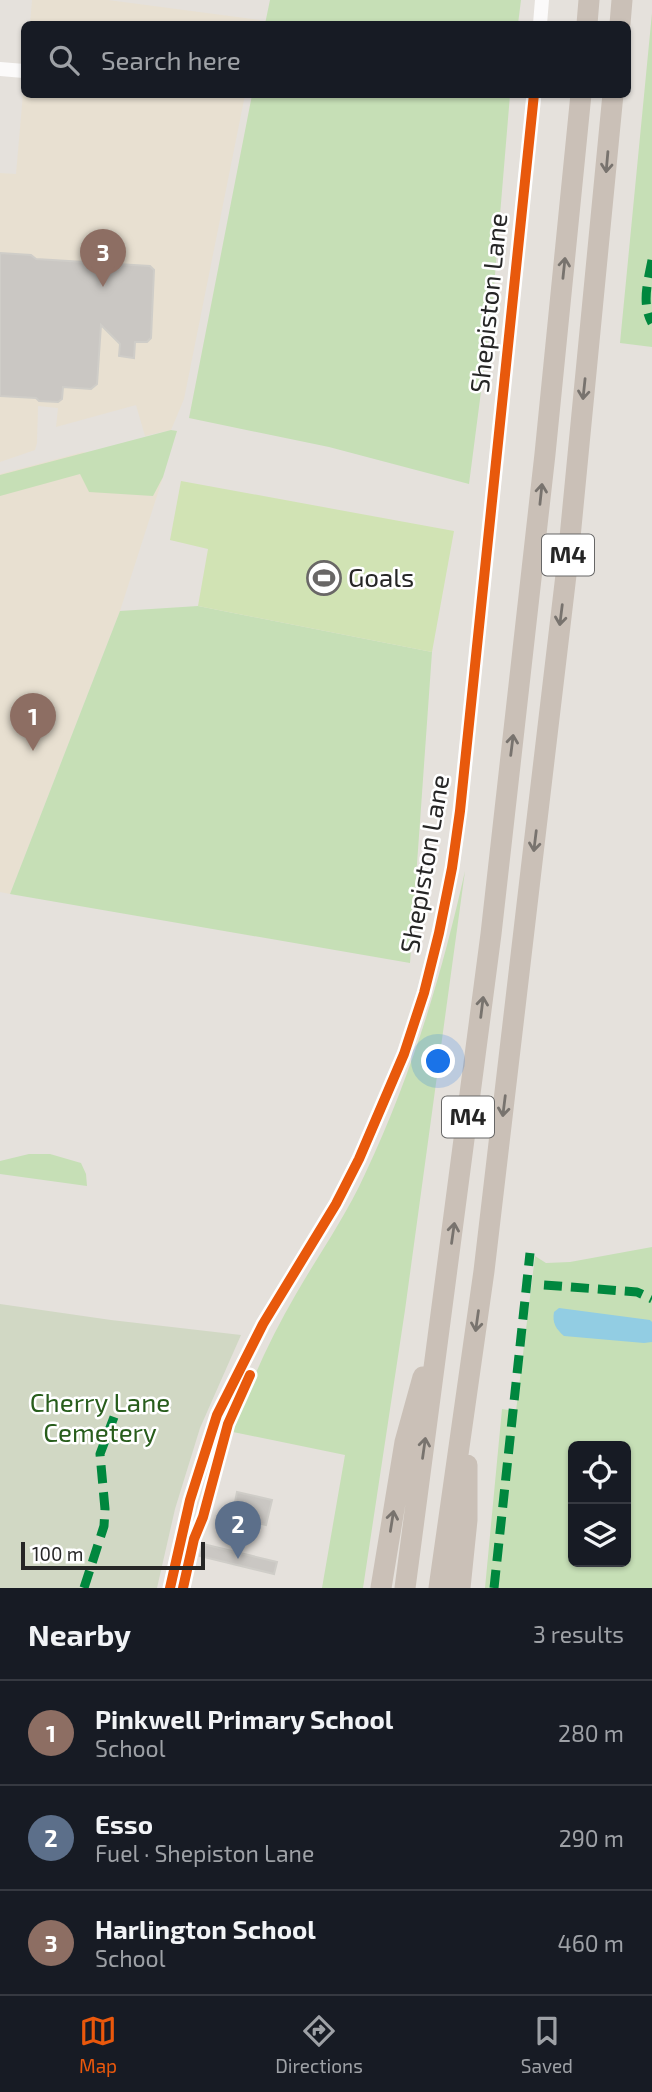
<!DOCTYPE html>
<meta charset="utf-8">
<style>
:root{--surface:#171b24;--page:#242831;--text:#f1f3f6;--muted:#9ea1a6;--line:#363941;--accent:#ea580c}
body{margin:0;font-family:"Exo 2",sans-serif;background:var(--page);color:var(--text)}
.controls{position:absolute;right:21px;bottom:21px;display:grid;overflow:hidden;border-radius:10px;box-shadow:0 2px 5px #0004}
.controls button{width:63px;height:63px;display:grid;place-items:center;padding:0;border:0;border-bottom:2px solid var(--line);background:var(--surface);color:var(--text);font:35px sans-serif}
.scale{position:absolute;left:21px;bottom:18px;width:184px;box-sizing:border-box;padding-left:7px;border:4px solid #262626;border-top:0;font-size:19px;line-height:24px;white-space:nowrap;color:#262626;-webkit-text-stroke:5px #fff;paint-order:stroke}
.you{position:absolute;left:439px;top:1062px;width:24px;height:24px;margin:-18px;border:5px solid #fff;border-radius:50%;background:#1a73e8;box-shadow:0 0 0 10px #1a73e833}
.badge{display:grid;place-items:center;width:46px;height:46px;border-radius:50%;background:var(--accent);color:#fff;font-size:23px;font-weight:700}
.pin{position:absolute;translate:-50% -58px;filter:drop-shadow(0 2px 4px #0008)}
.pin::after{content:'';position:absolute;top:37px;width:24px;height:21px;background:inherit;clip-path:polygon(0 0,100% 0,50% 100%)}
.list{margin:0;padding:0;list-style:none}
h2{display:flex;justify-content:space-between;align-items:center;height:91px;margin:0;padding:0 28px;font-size:30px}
h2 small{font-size:23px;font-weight:400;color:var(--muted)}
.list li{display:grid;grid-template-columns:46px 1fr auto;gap:21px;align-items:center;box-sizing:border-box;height:105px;padding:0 28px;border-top:2px solid var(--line)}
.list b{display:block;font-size:26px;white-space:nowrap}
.list p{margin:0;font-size:23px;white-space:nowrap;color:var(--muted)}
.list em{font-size:23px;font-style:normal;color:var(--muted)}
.icon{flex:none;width:38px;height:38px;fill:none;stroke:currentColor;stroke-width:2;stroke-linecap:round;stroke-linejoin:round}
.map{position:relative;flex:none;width:652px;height:1588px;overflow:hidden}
.search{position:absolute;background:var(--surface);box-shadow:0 2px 5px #0004;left:21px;right:21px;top:21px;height:77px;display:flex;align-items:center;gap:18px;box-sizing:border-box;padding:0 24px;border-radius:10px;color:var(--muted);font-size:26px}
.sheet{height:406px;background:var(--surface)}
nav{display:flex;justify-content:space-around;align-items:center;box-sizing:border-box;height:98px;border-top:2px solid var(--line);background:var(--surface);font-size:19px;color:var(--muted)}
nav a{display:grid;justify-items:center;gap:4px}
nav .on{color:var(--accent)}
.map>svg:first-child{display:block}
.education{fill:#e8e0d1}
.green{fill:#c6dfb6;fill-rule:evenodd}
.cemetery{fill:#d1d8c4}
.pitch{fill:#d1e3b4}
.water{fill:#92cde3}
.building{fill:#cac7c3;stroke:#cfcdc8;stroke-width:2}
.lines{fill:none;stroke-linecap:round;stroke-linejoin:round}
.minor{stroke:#fbfafa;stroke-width:14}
.highway{stroke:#cac0b7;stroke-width:21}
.quiet{stroke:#00873e;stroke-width:9;stroke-dasharray:18 9;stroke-linecap:butt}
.cycleway-casing{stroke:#fff;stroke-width:15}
.cycleway{stroke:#e8590c;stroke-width:10}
.oneway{stroke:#78736e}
.labels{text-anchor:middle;stroke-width:5;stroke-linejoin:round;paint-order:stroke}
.shield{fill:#fff;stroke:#676767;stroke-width:2}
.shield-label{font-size:24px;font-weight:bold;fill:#262626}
.street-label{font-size:26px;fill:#262626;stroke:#fff}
.poi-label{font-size:26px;fill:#262626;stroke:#fff;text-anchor:start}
.park-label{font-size:26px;fill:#285d1c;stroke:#fff}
</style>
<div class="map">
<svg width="652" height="1588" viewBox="0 0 652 1588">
<rect width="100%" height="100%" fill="#e5e1dc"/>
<path class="education" d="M32,0H108L260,20L259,24H30Z
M24,82V94L245,95L184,399L171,430L145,436L136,405L56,427L58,408L38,406L37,443L35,450L0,462V173L16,174Z
M83,452L163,477L120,611L10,894L0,892V474Z"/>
<path class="green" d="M270,0H521L518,24H265Z
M652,13V347L620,343Z
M252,95H510L493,299L469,484L329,447L189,418Z
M171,430L177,431L163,477L153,496L89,492L80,474L0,496V475Z
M198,606L432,652L410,963L10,894L120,611Z
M465,871L405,1310L363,1588H322L345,1455L233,1432L235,1424C252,1379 272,1335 296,1294C319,1254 346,1216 365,1174C412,1074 441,978 465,871Z
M29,1154H50L81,1163L86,1174L87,1186L0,1174V1161Z
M652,1247V1588H485L502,1409L516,1411L535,1256L546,1263L570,1262ZM573,1446H626V1562H573Z"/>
<path class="cemetery" d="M0,1304L111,1320L241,1335L200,1428L175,1509L157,1588H0Z"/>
<path class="pitch" d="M181,481L454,531L432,652L198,606L208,549L170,540Z"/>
<path class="water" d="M559,1308L650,1320L652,1322V1342L644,1343L564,1336C556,1329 552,1323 554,1312Z"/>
<path class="building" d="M0,253L31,255L36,259L150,266L154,270L151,338L147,342H135L134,358L119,356L120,344L101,325L97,384L91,389L63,387L62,399L58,402L39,401L36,398L0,396Z
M237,1492L272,1500L266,1525L232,1517Z
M203,1544L277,1562L274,1574L200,1556Z"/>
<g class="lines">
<path class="minor" d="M540,24L542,0
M0,69L24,71
M170,1588L190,1500L217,1415L263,1324L336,1204L359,1159L404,1054L424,993L439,933L452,868L460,811L534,94"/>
<path class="highway" d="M587,24L589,0
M620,24L622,0
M381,1588L405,1442L423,1377
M405,1588L491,934L545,454L581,94
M439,1588L484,1271L536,828L568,558L613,94
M460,1588L467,1520V1465"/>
<path class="quiet" d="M652,260C648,282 641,303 652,323
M544,1285L637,1292L652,1299
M84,1588L104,1526L105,1509L100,1454L114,1417
M494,1588L530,1253"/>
<g class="cycleway-casing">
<path id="cycleway" d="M170,1588L190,1500L217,1415L263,1324L336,1204L359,1159L404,1054L424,993L439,933L452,868L460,811L534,94
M183,1588L194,1539L203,1517L228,1424L250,1375"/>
</g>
<use href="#cycleway" class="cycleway"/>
</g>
<defs><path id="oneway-shaft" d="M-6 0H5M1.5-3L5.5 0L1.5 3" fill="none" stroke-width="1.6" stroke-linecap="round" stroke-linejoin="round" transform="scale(1.75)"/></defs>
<g class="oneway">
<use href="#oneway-shaft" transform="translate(607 162) rotate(95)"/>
<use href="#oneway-shaft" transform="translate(564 268) rotate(-84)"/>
<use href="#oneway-shaft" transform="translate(584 389) rotate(96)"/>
<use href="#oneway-shaft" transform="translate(541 494) rotate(-84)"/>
<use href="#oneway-shaft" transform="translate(561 615) rotate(97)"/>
<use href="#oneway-shaft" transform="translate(512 745) rotate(-83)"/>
<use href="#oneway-shaft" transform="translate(535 841) rotate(97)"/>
<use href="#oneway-shaft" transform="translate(482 1007) rotate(-83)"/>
<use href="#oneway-shaft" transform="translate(504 1106) rotate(97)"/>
<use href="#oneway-shaft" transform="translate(453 1233) rotate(-82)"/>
<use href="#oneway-shaft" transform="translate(477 1321) rotate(98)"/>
<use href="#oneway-shaft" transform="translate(424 1448) rotate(-82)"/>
<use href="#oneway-shaft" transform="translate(392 1521) rotate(-81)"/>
</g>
<defs>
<g id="stadium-ring" transform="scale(1.75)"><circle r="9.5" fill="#fff" stroke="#696766" stroke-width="1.5"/><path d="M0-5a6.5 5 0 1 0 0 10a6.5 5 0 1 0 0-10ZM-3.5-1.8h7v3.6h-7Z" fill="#696766"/></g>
</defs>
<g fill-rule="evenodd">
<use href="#stadium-ring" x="324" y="578"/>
</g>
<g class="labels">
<g class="shield">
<rect x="542" y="534.5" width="52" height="41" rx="5"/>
<rect x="442" y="1096.5" width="52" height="41" rx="5"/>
</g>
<g class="shield-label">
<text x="568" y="563">M4</text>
<text x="468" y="1125">M4</text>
</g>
<g class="street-label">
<text transform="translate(489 303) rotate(-84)" y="9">Shepiston Lane</text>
<text transform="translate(425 864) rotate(-80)" y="9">Shepiston Lane</text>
</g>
<g class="poi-label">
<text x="348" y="587">Goals</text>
</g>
<g class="park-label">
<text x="100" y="1412">Cherry Lane<tspan x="100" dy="30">Cemetery</tspan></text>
</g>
</g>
</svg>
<div class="controls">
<button><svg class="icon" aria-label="locate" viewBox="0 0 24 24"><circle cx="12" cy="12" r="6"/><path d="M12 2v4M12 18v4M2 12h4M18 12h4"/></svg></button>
<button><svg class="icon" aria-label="layers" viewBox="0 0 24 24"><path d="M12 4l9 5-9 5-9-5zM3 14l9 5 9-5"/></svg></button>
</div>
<div class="scale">100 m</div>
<div class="you"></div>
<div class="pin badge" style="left:33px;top:751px;background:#8d6e63">1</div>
<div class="pin badge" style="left:238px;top:1559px;background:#5c6f8a">2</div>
<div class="pin badge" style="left:103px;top:287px;background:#8d6e63">3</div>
<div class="search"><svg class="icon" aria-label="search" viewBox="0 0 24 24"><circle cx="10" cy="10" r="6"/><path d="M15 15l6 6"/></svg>Search here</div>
</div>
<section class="sheet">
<h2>Nearby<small>3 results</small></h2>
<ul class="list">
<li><span class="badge" style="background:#8d6e63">1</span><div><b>Pinkwell Primary School</b><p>School</p></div><em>280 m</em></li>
<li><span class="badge" style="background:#5c6f8a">2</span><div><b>Esso</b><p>Fuel · Shepiston Lane</p></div><em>290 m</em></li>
<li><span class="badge" style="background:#8d6e63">3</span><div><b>Harlington School</b><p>School</p></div><em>460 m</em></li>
</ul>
</section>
<nav>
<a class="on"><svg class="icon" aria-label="map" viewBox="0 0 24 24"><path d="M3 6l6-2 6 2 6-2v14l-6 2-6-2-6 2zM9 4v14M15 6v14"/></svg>Map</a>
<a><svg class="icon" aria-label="directions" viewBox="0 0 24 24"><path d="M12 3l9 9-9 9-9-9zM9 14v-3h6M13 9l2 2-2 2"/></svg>Directions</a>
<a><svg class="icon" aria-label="saved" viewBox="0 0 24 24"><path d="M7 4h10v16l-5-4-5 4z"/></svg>Saved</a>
</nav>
